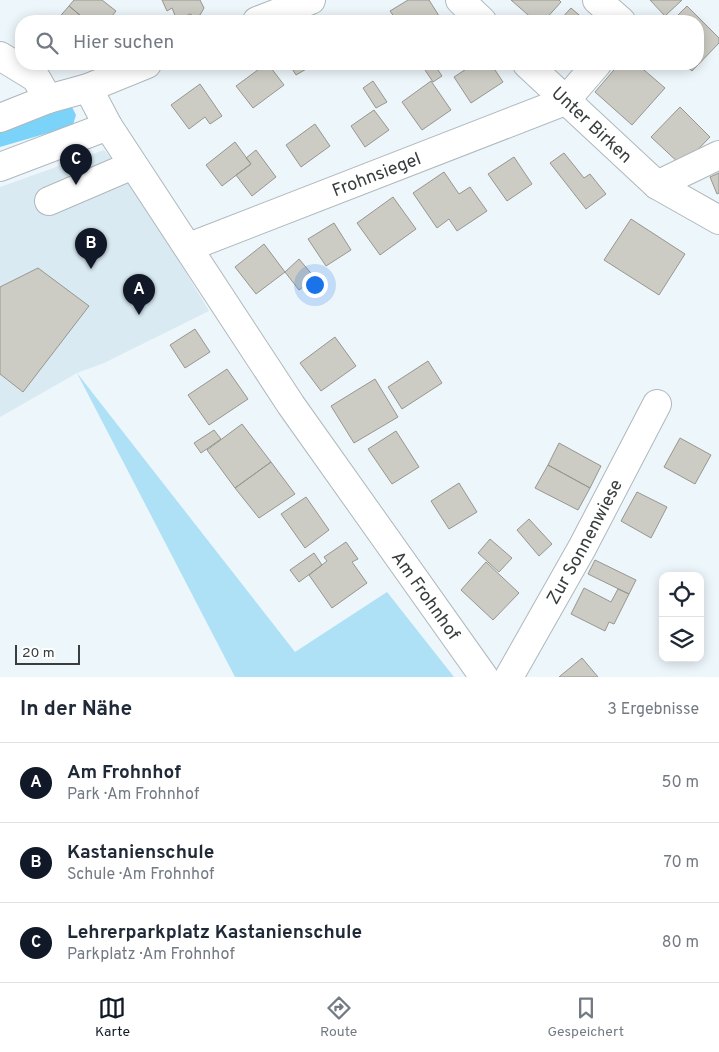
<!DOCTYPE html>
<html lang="de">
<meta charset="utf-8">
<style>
:root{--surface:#fff;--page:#f6f6f7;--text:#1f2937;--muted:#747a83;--line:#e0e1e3;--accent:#111827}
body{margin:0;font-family:Overpass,sans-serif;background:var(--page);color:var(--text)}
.controls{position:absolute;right:15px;bottom:15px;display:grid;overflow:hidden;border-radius:10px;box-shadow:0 2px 12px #0003}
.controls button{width:45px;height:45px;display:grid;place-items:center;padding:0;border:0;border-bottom:1px solid var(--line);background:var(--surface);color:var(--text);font:25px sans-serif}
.scale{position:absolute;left:15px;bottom:12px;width:65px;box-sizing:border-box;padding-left:5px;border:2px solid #393d3e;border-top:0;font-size:14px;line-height:18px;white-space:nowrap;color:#393d3e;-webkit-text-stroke:4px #fff;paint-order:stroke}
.you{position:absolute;left:314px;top:284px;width:18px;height:18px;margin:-12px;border:4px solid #fff;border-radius:50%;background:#1a73e8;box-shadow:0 0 0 8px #1a73e833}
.badge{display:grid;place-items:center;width:32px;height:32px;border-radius:50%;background:var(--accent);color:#fff;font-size:16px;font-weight:700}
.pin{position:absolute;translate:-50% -41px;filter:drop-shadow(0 1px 2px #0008)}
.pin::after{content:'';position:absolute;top:26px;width:18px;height:15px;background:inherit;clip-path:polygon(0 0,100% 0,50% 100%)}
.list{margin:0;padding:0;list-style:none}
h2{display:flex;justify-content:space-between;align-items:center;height:65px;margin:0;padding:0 20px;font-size:21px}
h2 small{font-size:16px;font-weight:400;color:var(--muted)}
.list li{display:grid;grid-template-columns:32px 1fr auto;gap:15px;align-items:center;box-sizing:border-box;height:80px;padding:0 20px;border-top:1px solid var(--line)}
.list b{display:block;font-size:19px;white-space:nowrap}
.list p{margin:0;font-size:16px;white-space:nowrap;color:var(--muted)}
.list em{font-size:16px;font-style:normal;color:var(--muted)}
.icon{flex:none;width:28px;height:28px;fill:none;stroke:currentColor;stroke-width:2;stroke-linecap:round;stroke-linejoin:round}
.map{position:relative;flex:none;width:719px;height:677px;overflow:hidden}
.search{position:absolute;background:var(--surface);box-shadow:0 2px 12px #0003;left:15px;right:15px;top:15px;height:55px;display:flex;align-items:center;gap:12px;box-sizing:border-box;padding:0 18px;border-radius:20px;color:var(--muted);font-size:19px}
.sheet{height:305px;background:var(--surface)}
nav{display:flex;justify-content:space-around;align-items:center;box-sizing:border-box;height:70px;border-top:1px solid var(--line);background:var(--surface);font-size:14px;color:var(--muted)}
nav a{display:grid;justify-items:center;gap:2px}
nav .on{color:var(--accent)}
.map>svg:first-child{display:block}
.built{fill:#d9eaf2}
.green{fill:#aee0f6}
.forest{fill:#7cd3f9}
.building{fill:#ccccc4;stroke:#97968f}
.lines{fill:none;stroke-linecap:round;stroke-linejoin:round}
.minor-casing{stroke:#afb8bc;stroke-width:30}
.minor{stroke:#fff;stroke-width:28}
.labels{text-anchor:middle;stroke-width:4;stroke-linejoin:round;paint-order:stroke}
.street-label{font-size:18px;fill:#393d3e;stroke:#fff}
</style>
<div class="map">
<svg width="719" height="677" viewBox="0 0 719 677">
<rect width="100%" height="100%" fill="#edf6fb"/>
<path class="built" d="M104,150L130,180L209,311L104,363L77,373L0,417V187Z"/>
<path class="green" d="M77,373L295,652L387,592L454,677H235Z"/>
<path class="forest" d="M70,103L76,115L72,128L50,137L48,133L0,147V131Z"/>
<path class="building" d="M74,0H102L116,11L108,21H87L69,6Z
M162,0H200L204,8L200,15L195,17L190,14L177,20L172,8L167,11Z
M408,0H429L441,19L438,21H397L390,11Z
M511,0H559L561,2L544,21H535Z
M650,0H682L665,16Z
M69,6L87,21H56Z
M687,6L719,38V43L692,71L684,64H698V21H672Z
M571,8L586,21H559Z
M266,64H268L284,85L253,108L236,86Z
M289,64H315L296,75Z
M421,64H434L442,76L433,82Z
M474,64H491L503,82L471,103L454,77Z
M619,64H637L665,88L632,125L595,92Z
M373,81L387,102L376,108L363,88Z
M431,81L451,110L422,130L402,102Z
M200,84L222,116L210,124L205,117L189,129L171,105Z
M680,107L710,137L682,166L651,137Z
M374,110L389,130L365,147L351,126Z
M315,124L330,146L301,167L286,145Z
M235,142L251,164L222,186L206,165Z
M256,150L276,177L252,196L236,175L251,164L246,158Z
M564,153L584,178L590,174L606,194L586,209L550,163Z
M514,157L532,184L507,201L488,174Z
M444,172L459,194L470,187L487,211L457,231L449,219L437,228L413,193Z
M719,173V193L717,194L710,177Z
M393,197L416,229L380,255L357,223Z
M631,219L685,254L659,295L604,260Z
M334,223L351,250L326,266L308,239Z
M264,244L285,272L256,294L235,267Z
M299,259L315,278L299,290L285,272Z
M38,268L89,306L23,392L0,374V287Z
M195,329L210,352L185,368L170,345Z
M335,337L356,366L321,391L300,363Z
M428,361L442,383L402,409L388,387Z
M227,369L248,399L209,425L188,395Z
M375,379L398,417L354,443L331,406Z
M242,424L271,462L235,488L207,450Z
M214,430L221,439L201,453L194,443Z
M396,431L419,467L392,484L368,449Z
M680,438L711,455L695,484L664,467Z
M559,443L601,466L590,488L548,465Z
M271,462L295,494L259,518L235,488Z
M548,465L590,488L578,510L535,488Z
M459,483L477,512L449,529L431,501Z
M637,492L667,507L651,538L621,521Z
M306,497L329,530L305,548L281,514Z
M529,519L552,544L539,556L517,530Z
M490,539L512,558L499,572L478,553Z
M346,542L358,559L352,562L367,583L332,608L309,575L327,561L324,557Z
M314,553L322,565L299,582L290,570Z
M595,560L636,580L629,594L588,574Z
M486,562L519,593L493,620L461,590Z
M584,588L611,602L618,589L629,594L614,624L609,622L605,631L571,614Z
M582,658L598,677H559Z"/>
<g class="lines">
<g class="minor-casing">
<g id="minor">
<path d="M460,0L482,21"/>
<path d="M597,0L621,21"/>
<path d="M257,21L311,0"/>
<path d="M0,56L36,78L48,99"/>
<path id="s1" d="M527,64L657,185L719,220"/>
<path id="s2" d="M88,88L108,126L291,405L484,677"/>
<path d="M0,118L48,99L88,88L147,64"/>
<path d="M0,167L108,126"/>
<path d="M657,185L719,155"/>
<path d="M49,201L133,165"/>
<path id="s3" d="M189,247L565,101L597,64"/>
<path id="s4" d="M509,677L582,548L657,404"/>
</g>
</g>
<use href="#minor" class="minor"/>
</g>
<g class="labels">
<g class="street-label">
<text dy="6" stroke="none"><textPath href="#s1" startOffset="89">Unter Birken</textPath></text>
<text dy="6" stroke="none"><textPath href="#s3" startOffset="201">Frohnsiegel</textPath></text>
<text dy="6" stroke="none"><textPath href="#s4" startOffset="155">Zur Sonnenwiese</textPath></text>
<text dy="6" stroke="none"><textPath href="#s2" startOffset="610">Am Frohnhof</textPath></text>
</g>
</g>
</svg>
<div class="controls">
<button><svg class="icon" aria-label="locate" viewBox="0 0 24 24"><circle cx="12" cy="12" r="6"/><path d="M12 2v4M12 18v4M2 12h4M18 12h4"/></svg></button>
<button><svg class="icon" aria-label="layers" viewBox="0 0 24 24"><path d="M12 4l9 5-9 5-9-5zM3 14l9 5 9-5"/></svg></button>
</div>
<div class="scale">20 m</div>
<div class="you"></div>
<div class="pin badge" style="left:139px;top:315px">A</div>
<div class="pin badge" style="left:91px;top:269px">B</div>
<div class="pin badge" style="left:76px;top:185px">C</div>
<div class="search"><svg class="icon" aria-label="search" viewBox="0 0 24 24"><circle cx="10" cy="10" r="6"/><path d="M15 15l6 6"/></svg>Hier suchen</div>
</div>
<section class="sheet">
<h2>In der Nähe<small>3 Ergebnisse</small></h2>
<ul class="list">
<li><span class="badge">A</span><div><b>Am Frohnhof</b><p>Park · Am Frohnhof</p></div><em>50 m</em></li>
<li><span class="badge">B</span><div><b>Kastanienschule</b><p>Schule · Am Frohnhof</p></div><em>70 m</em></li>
<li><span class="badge">C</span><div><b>Lehrerparkplatz Kastanienschule</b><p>Parkplatz · Am Frohnhof</p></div><em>80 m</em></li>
</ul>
</section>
<nav>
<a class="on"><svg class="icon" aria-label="map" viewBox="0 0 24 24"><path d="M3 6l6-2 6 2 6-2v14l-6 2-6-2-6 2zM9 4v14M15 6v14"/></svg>Karte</a>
<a><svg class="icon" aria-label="directions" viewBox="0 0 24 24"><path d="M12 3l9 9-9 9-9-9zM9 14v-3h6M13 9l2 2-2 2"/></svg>Route</a>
<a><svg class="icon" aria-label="saved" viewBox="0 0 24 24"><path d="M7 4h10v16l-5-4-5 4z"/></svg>Gespeichert</a>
</nav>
